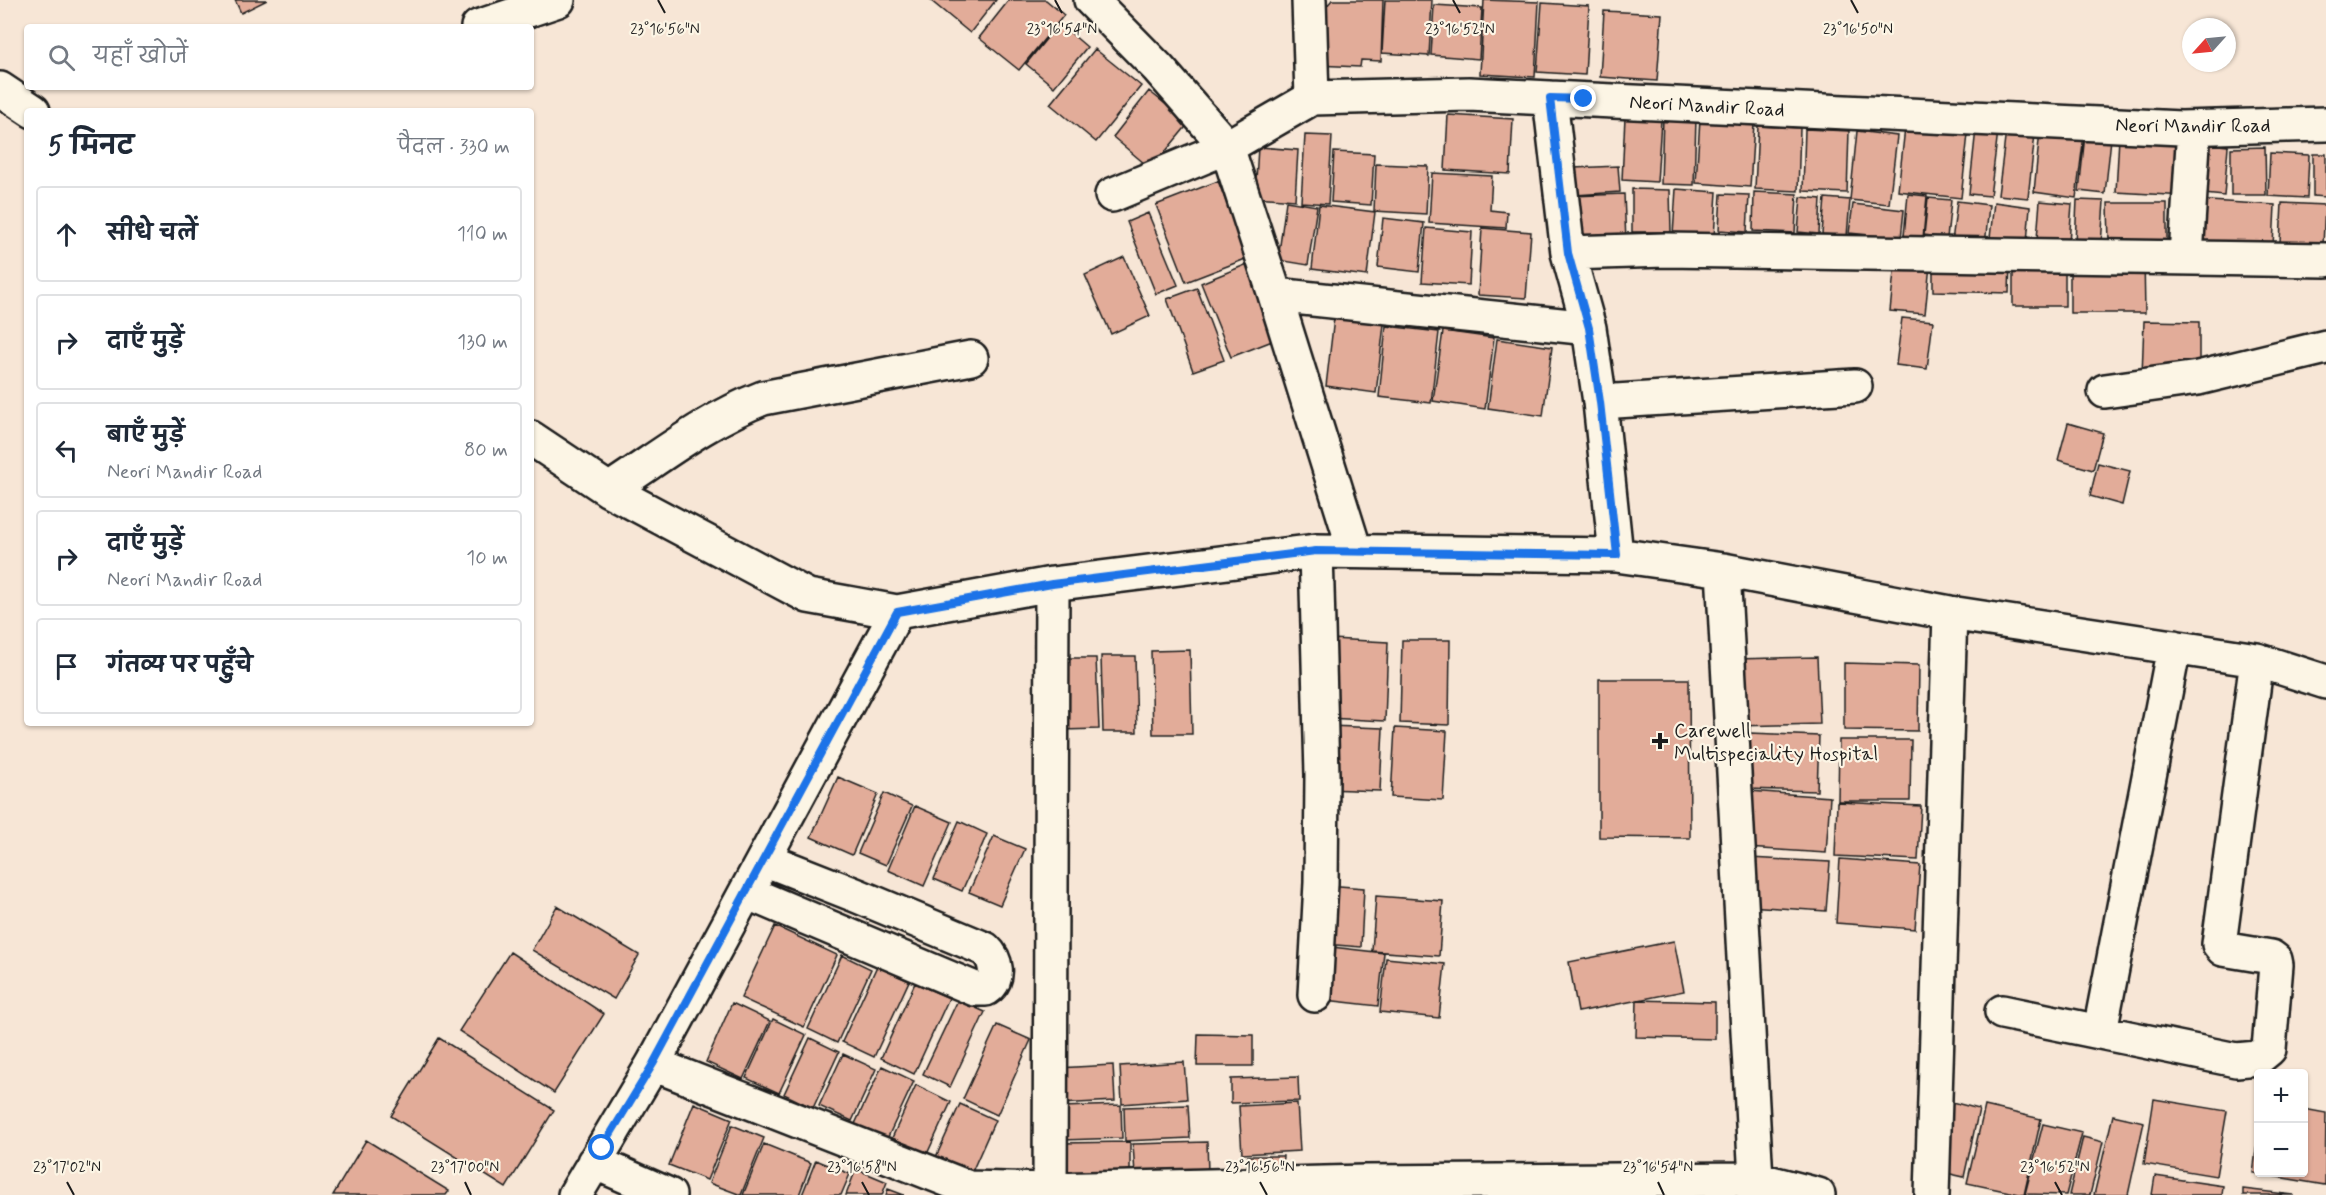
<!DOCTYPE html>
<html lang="hi">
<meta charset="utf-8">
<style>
:root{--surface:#fff;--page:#f2f2f3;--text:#1f2937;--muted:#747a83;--line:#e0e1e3}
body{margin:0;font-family:Mynerve,"Playpen Sans Deva",sans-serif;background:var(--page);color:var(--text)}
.controls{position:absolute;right:18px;bottom:18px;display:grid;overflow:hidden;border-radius:6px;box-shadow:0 2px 4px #0004}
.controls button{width:54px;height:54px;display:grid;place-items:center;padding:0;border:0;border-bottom:2px solid var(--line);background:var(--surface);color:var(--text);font:30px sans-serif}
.compass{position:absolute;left:2182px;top:18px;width:54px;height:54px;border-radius:50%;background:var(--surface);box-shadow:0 2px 4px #0004;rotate:243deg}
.stop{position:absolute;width:18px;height:18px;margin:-14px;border:4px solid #1a73e8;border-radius:50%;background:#fff}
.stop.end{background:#1a73e8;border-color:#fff;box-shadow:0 2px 6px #0008}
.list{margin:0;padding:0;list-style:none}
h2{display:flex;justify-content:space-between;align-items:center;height:78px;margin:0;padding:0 24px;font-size:26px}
h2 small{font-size:20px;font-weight:400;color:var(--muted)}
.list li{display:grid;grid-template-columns:39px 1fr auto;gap:18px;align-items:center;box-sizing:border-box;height:96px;margin:0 12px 12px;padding:0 12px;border:2px solid var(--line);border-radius:6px}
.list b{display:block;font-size:22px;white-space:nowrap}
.list p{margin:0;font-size:20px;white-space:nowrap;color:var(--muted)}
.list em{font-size:20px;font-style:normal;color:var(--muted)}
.icon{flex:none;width:33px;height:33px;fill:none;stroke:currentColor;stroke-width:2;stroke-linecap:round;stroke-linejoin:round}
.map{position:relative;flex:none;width:2326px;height:1195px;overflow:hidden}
.search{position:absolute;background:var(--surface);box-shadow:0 2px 4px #0004;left:24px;top:24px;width:510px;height:66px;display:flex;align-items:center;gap:15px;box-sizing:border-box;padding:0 21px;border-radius:6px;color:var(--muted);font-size:22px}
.panel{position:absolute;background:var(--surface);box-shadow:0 2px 4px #0004;left:24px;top:108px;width:510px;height:618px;border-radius:6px}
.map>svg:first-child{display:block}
.building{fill:#e2ac99;stroke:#1c1c1c;stroke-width:1.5}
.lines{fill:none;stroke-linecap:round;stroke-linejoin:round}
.minor-casing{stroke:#1c1c1c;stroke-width:38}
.minor{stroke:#fcf5e5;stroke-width:33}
.route{stroke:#1a73e8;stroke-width:8}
.ticks{fill:none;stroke:#1c1c1c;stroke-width:2}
.poi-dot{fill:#1c1c1c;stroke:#fcf5e5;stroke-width:2}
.labels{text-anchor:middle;stroke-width:4.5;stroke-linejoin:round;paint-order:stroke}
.street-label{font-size:20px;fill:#1c1c1c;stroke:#fcf5e5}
.poi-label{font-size:20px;fill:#1c1c1c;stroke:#fcf5e5;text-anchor:start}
.ticks-label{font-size:15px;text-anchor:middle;fill:#1c1c1c;stroke:#fcf5e5;stroke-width:4.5;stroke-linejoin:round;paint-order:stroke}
</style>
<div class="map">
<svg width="2326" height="1195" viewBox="0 0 2326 1195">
<rect width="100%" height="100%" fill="#f7e6d6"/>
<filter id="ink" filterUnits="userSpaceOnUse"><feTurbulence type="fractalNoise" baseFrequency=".0167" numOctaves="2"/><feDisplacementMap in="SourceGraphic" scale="12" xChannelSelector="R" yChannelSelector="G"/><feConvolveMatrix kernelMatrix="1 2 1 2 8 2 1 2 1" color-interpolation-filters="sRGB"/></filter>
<g filter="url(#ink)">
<path class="building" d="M235,0H267L241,13Z
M930,0H996L970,33Z
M1009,0H1046L1064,15L1019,70L979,38Z
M1332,0H1383L1381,61L1361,60L1360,67L1316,65L1318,16Z
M1385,0H1432L1429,56L1382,53Z
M1484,0L1539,2L1535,77L1480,74Z
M1542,3L1589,6L1585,75L1537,72Z
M1434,5L1482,8L1479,59L1431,55Z
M1604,11L1662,14L1657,81L1600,77Z
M1059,23L1087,47L1054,87L1026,64Z
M1095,49L1141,86L1096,142L1050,104Z
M1149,91L1189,123L1151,169L1113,137Z
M1448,115L1513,119L1510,174L1445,170Z
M1625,117L1661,120L1657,182L1622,180Z
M1663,117L1696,118L1694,185L1661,184Z
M1700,119L1754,123L1750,187L1696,183Z
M1758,126L1800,128L1798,191L1755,189Z
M1905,128L1968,134L1961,198L1898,191Z
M1805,129L1849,131L1847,193L1803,191Z
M1976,129L1998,131L1990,196L1969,194Z
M2040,130L2084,135L2076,198L2034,192Z
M1857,131L1897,136L1889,204L1850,200Z
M2006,131L2035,134L2028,198L1998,195Z
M1305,135L1332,136L1328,204L1301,202Z
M2085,135L2111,139L2105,194L2079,191Z
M2119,138L2190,141L2186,196L2116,192Z
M2198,143L2228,146L2224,196L2194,193Z
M1258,147L1298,150L1295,200L1255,197Z
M2265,147L2266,195H2231V148Z
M1334,152L1374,154L1371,205L1331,202Z
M2270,153L2309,155L2307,198L2268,196Z
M2313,154H2326V197L2313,196Z
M1376,164L1428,166L1426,214L1374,211Z
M1618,166L1620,192L1575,195L1574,168Z
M1432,173L1492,176L1490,210L1507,212L1506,228L1429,223Z
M1218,181L1248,258L1186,282L1156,205Z
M1632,189L1670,190L1671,232H1632Z
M1676,189L1717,192L1714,237L1673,235Z
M1754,192L1797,194L1795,233L1753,231Z
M1624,194L1626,242L1573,243L1572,196Z
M1721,194L1749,195L1747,232L1719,230Z
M1908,194L1927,196L1923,238L1904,236Z
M1801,197L1821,199L1819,234L1798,232Z
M1825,198L1850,200L1847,236L1822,234Z
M1928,198L1951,200L1947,238L1924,235Z
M2077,200L2104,201L2101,245L2075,244Z
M2193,200L2275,205L2273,246L2191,242Z
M1286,201L1317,206L1308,265L1278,260Z
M1957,201L1989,205L1985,246L1952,242Z
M2040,201L2072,204L2069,242L2037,239Z
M1994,202L2030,207L2027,242L1990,238Z
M2108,203H2167V243H2109Z
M2282,203L2325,205L2323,245L2280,243Z
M1853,204L1904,210L1901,238L1849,233Z
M1319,205L1375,212L1367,276L1312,269Z
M1148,213L1178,285L1156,294L1127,222Z
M1383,218L1424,223L1419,272L1378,267Z
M1426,228L1472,232L1469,285L1422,282Z
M1482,228L1531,232L1526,298L1478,295Z
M1124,257L1150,316L1111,334L1085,275Z
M1933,258L2010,260L2009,293L1933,291Z
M2070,258L2144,259L2145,313H2070Z
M2013,261H2065V306H2013Z
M1895,262L1930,265L1925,314L1890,311Z
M1250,263L1280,338L1231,357L1201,283Z
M1197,288L1224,360L1193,371L1167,299Z
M1334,318L1384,324L1376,393L1326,386Z
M1902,318L1933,321L1927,369L1896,365Z
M2144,321L2199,322V373L2142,376Z
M1386,326L1439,332L1431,403L1379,397Z
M1443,331L1494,338L1485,409L1433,401Z
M1497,339L1552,347L1543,416L1488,408Z
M2068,423L2103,433L2093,470L2058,460Z
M2098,463L2130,471L2122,505L2090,496Z
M1331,639L1388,642L1385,721L1327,718Z
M1402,640H1450L1449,725L1400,723Z
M1190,650L1192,734H1153L1151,651Z
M1101,656H1135L1137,732H1103Z
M1817,657L1820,724L1737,726L1735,659Z
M1059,658H1096L1099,729L1062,730Z
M1844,663L1919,665L1918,731L1844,730Z
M1599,679H1689L1690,838L1599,837Z
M1328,726L1383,728L1380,791L1326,789Z
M1395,728L1447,731L1443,800L1391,797Z
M1750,733L1819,736L1817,791L1748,789Z
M1839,740H1911L1910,801H1838Z
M838,777L878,794L852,855L811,837Z
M1749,791L1830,797L1826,853L1746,848Z
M884,793L912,806L886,865L858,853Z
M1837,802L1921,806L1918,860L1835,856Z
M915,806L952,822L924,886L888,870Z
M959,821L987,834L962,891L934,879Z
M994,836L1025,849L1000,905L969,892Z
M1749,858L1830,862L1826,911L1747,906Z
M1840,859L1920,865L1915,929L1836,923Z
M1327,885L1364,888L1361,947L1324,944Z
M1376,896L1443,901L1439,956L1372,951Z
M557,906L639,955L614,999L532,950Z
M775,926L837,955L804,1027L741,998Z
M1674,941L1684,991L1578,1012L1569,962Z
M1323,946L1384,953L1378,1006L1317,999Z
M510,952L604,1014L554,1093L459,1031Z
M842,955L871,969L837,1043L808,1029Z
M1386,958L1445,964L1439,1018L1380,1012Z
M877,966L909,981L874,1057L842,1042Z
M915,983L949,998L914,1074L881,1058Z
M958,1000L985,1012L950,1087L923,1074Z
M1637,1000L1715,1002V1039L1636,1037Z
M732,1003L770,1021L743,1079L706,1062Z
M773,1019L806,1035L779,1093L746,1078Z
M997,1025L1031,1040L997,1115L963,1099Z
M1198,1034L1253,1035V1066H1197Z
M439,1038L554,1110L506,1188L391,1116Z
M810,1038L839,1052L813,1108L784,1094Z
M843,1054L876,1069L852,1121L819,1106Z
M1184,1062L1187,1099L1122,1104L1120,1066Z
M1113,1065L1115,1101L1059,1104L1057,1068Z
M882,1066L914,1081L887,1139L855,1124Z
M1298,1077L1299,1101L1231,1103V1079Z
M916,1085L951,1102L927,1154L892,1138Z
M2154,1099L2227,1111L2216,1176L2144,1164Z
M1948,1101L1979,1109L1964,1177L1933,1170Z
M694,1103L732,1119L707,1180L669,1165Z
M1297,1103L1300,1151L1242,1154L1239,1106Z
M960,1104L995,1120L971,1174L936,1157Z
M1121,1105L1122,1138L1063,1140L1062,1107Z
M1188,1105L1190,1138L1125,1141L1124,1107Z
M1985,1106L2041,1119L2024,1195L1967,1183Z
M2304,1109L2326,1113L2325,1185L2253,1173L2258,1136V1172H2304Z
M2113,1115L2144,1122L2128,1195H2094Z
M2043,1124L2082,1133L2066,1195L2025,1194Z
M732,1125L764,1138L741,1195L709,1183Z
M2083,1137L2103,1142L2090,1195H2069Z
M366,1140L449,1191L446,1195H333Z
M1130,1142V1171L1061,1172L1060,1143Z
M1207,1142L1208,1172L1135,1174L1133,1144Z
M764,1144L811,1163L799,1195H743Z
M1248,1156H1283L1282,1169H1247Z
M816,1160L850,1174L841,1195H802Z
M856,1169L887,1182L882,1195H846Z
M2155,1176L2223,1186L2222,1195H2152Z
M888,1189L904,1195H886Z
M2243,1189L2294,1195H2243Z"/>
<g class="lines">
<g class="minor-casing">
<path id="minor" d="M1091,0L1158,68L1227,147L1275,295L1589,328
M1309,0L1312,98
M478,27L558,0
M0,89L33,111
M1112,195L1227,147L1312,98L1469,94L1550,98
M1568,253L1665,250L2326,260
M2186,256L2194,128
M1275,295L1355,551
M2105,391L2198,378L2326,347
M1600,402L1855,386
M531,438L609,490L808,596L897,612L1052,584L1316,551L1616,555L1723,570L1950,613L2257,660L2326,682
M609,490C660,457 706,420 763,398L971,358
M1616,555L1600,402L1589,328L1568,253L1550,98L2181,128L2326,124
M1723,570L1756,1179L1754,1195
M746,892L975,989H986C1001,979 996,959 985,949L858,896L764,859
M1315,995L1321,883L1322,775L1316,551
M2002,1012L2236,1060L2258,1058L2269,1049L2276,965L2275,960L2271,957L2223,949L2219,944L2257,660
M2100,1031L2174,647
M653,1064L969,1188L1049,1190L1365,1182L1756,1179L1818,1195
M594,1162L669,1195
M575,1195L653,1064L897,612
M1050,1195L1052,584
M1932,1195L1950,613"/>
</g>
<use href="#minor" class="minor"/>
</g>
</g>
<g class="lines" filter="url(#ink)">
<path class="route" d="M602,1148L653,1064L897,612L1052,584L1316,551L1617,555L1600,402L1589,328L1568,253L1550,98L1584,99"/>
</g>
<path class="ticks" d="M658,0L665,13M1055,0L1062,13M1453,0L1460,13M1851,0L1858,13M67,1182L74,1195M465,1182L471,1195M862,1182L869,1195M1260,1182L1267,1195M1658,1182L1664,1195M2055,1182L2062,1195"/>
<path class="poi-dot" d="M1657 732h6v6h6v6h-6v6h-6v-6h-6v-6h6z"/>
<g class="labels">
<g class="street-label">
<text transform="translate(1707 105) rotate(3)" y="7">Neori Mandir Road</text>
<text x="2193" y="132">Neori Mandir Road</text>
</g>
<g class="poi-label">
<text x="1674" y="737">Carewell<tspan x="1674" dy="23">Multispeciality Hospital</tspan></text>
</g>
</g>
<g class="ticks-label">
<text x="665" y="34">23°16'56"N</text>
<text x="1062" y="34">23°16'54"N</text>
<text x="1460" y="34">23°16'52"N</text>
<text x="1858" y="34">23°16'50"N</text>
<text x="67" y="1172">23°17'02"N</text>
<text x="465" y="1172">23°17'00"N</text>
<text x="862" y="1172">23°16'58"N</text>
<text x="1260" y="1172">23°16'56"N</text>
<text x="1658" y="1172">23°16'54"N</text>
<text x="2055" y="1172">23°16'52"N</text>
</g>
</svg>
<div class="controls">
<button>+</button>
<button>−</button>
</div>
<svg class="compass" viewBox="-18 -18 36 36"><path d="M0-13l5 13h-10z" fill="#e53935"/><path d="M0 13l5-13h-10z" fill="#747a83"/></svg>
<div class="stop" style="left:602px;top:1148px"></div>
<div class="stop end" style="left:1584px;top:99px"></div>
<div class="search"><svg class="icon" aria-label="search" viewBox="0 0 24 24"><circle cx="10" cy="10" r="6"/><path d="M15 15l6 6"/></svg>यहाँ खोजें</div>
<section class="panel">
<h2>5 मिनट<small>पैदल · 330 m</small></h2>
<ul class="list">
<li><svg class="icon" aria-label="ahead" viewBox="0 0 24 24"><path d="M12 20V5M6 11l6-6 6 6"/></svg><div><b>सीधे चलें</b></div><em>110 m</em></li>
<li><svg class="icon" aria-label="right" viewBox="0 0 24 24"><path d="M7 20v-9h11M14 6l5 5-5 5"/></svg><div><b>दाएँ मुड़ें</b></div><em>130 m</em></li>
<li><svg class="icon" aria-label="left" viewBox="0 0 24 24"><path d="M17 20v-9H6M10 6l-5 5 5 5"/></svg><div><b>बाएँ मुड़ें</b><p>Neori Mandir Road</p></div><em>80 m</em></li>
<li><svg class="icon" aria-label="right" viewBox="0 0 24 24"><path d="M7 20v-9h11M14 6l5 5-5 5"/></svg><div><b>दाएँ मुड़ें</b><p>Neori Mandir Road</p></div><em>10 m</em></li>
<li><svg class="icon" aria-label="arrive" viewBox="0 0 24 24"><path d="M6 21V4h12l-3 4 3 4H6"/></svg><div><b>गंतव्य पर पहुँचे</b></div></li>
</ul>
</section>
</div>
